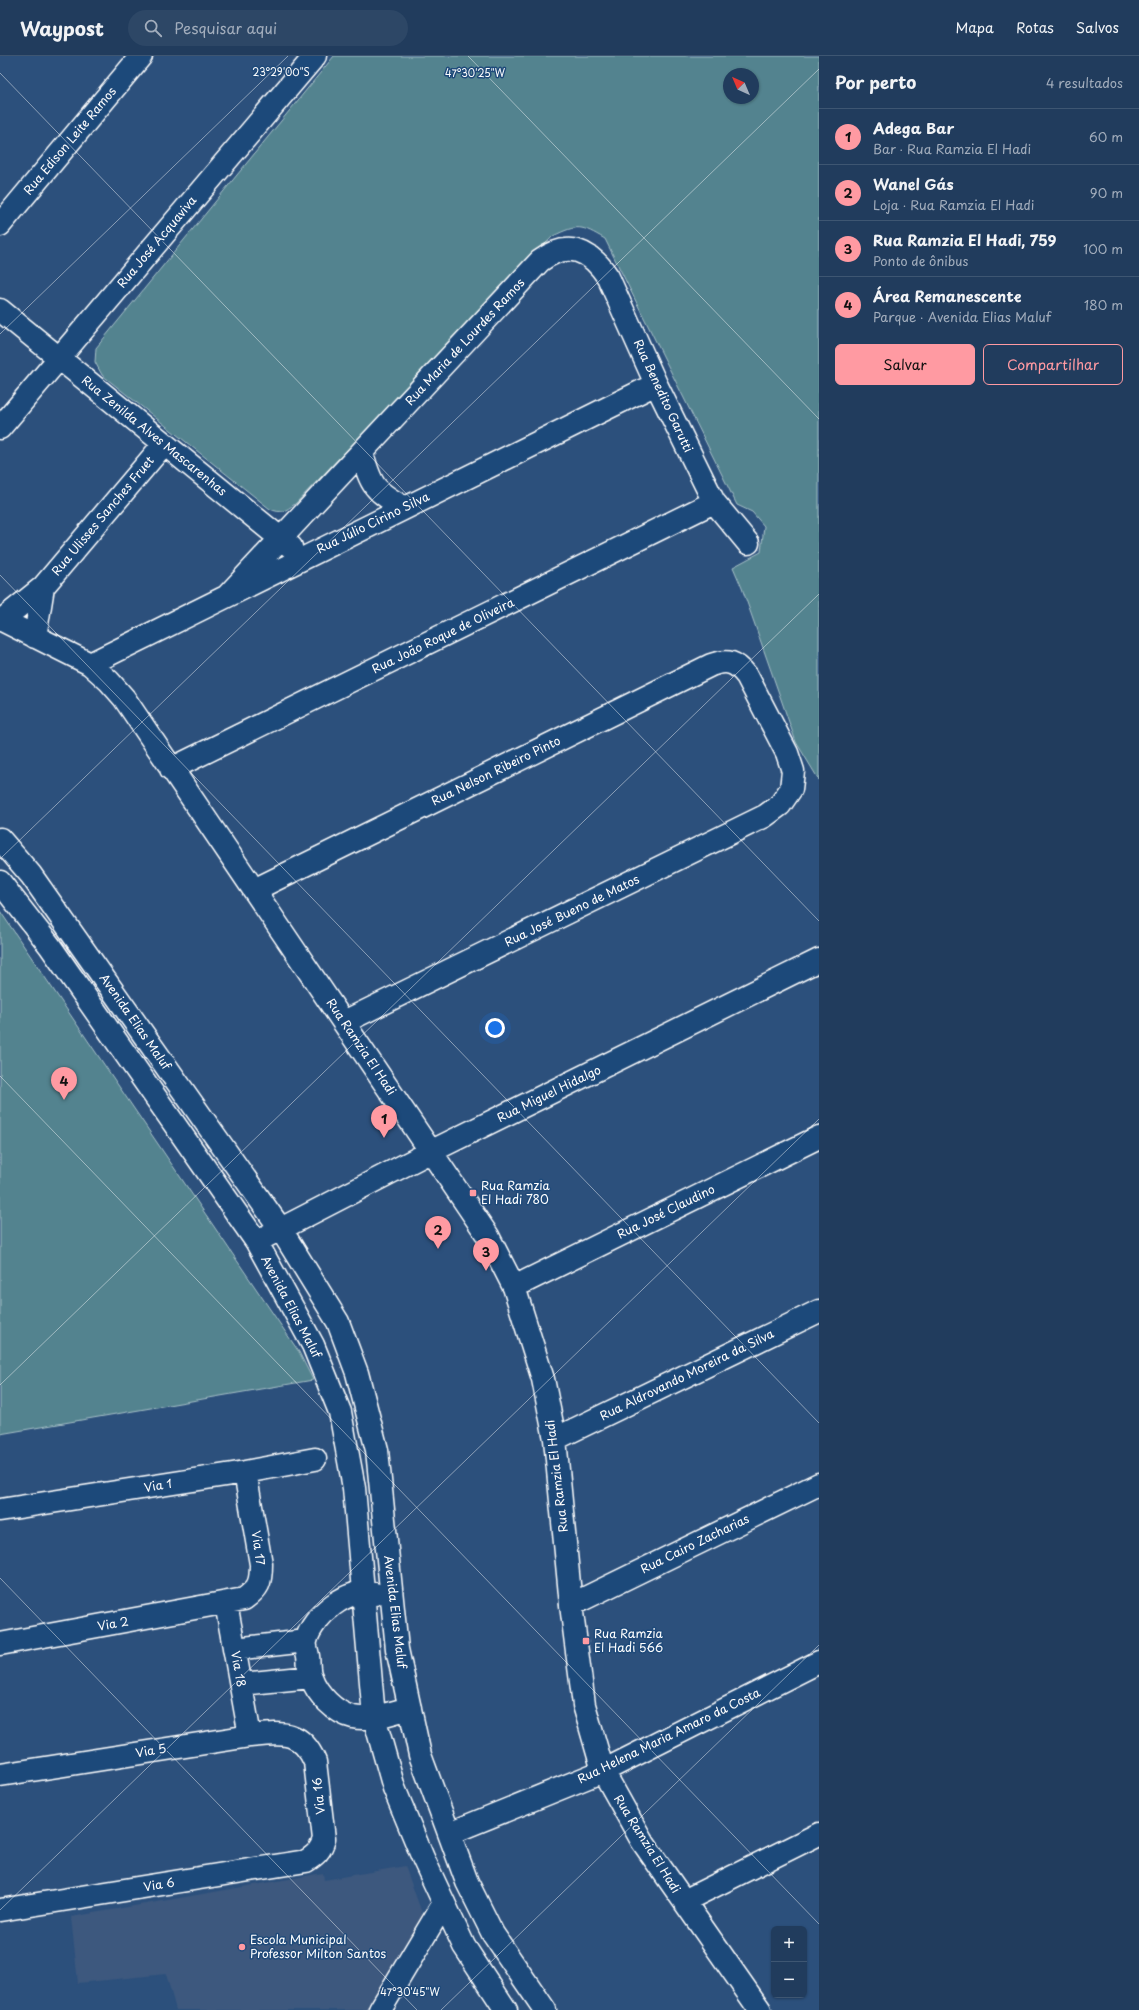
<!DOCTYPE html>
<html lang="pt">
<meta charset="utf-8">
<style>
:root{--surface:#213c5d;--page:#2d4766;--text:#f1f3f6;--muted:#a2adbc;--line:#3e5672;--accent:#ff9aa2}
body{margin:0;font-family:"Playpen Sans",sans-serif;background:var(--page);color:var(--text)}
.controls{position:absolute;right:12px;bottom:12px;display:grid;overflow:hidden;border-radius:6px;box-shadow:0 1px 3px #0004}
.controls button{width:36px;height:36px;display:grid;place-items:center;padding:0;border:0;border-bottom:1px solid var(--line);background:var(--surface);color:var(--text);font:20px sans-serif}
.compass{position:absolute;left:723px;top:12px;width:36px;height:36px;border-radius:50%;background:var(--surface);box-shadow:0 1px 3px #0004;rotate:316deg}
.you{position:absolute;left:495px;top:972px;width:14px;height:14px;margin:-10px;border:3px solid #fff;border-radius:50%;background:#1a73e8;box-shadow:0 0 0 6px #1a73e833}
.badge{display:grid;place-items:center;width:26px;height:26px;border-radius:50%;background:var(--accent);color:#111;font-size:13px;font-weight:700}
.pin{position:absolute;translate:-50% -33px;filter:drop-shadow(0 1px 2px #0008)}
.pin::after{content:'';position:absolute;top:21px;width:14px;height:12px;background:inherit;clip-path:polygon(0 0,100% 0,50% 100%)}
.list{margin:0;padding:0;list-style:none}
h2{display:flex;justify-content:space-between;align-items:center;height:52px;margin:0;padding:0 16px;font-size:17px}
h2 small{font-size:13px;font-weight:400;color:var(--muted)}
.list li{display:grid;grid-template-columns:26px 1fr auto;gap:12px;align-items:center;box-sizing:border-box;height:56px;padding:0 16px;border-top:1px solid var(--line)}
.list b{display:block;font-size:15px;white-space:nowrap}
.list p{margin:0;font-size:13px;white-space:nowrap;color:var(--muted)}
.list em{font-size:13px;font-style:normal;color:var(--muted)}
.actions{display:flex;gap:8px;padding:12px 16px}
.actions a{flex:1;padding:9px 0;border:1px solid var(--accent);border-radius:6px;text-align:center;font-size:14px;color:var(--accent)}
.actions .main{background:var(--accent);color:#111}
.icon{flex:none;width:22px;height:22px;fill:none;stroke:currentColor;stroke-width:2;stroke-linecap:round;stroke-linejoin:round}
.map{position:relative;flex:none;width:819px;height:1954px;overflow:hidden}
header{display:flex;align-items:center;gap:24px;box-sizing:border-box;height:56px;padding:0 20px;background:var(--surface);border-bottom:1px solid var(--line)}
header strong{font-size:19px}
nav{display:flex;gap:22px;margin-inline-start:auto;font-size:14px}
.search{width:280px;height:36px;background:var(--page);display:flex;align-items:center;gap:10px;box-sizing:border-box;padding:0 14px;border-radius:22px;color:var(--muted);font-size:15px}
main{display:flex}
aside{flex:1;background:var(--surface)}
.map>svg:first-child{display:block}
.built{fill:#3c587e}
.green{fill:#52838f;stroke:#a8c1c7;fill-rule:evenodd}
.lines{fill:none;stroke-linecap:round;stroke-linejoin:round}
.minor-casing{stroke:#fff;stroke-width:25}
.minor{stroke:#1f4a7a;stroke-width:22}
.ticks{fill:none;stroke:#fff;stroke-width:1;stroke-opacity:0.45}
.poi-dot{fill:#ff9aa2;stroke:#1f4a7a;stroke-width:1.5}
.labels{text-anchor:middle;stroke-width:3;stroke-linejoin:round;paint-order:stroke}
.street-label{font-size:12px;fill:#fff;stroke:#1f4a7a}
.poi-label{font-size:12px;fill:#fff;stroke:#1f4a7a;text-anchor:start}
.ticks-label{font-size:10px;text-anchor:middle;fill:#fff;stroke:#1f4a7a;stroke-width:3;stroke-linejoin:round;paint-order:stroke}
</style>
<header>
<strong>Waypost</strong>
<div class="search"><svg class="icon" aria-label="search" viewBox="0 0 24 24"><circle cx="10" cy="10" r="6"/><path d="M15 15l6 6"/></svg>Pesquisar aqui</div>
<nav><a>Mapa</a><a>Rotas</a><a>Salvos</a></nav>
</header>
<main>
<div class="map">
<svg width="819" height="1954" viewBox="0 0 819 1954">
<rect width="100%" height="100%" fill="#2c507c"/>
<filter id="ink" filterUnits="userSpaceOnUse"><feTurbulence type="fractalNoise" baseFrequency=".025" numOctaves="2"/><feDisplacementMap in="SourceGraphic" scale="8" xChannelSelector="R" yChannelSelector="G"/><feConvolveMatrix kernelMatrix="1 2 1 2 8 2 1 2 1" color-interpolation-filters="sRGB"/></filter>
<g filter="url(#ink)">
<path class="built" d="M405,1810L425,1865L375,1954H176L166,1918L78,1927L71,1861L323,1817L324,1824Z"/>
<path class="green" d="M334,0H819V724L796,686L742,532L733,511L761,496L764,470L752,456L737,449L605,183C581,169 578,168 553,180L295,448C285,455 281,458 270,453L102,319L95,306L96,292ZM729,18H753V42H729Z
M0,855L299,1296L313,1324L0,1378Z"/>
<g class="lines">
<g class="minor-casing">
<path id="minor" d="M0,169L141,0
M0,254L291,491
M0,372L315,0
M362,397C371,430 374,435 405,452
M43,531L163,389
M228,539L540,205C568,184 590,194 608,221L656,328L714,446L748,487
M0,563L90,608L109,625L124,642L488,1180L514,1231L543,1323L555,1383L571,1549L584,1649L603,1715L642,1785L760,1954
M2,564L43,531L35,581
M90,608L656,328
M171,713L714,446
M0,783L31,819L280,1172L338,1266L357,1317L377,1394L397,1593L420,1699L467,1826L493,1878L545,1954
M0,826L50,890L256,1185L313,1289L340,1356L354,1432L374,1661L394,1732L423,1802L464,1890L506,1954
M254,834L711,609C728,603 736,606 747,620L787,697L793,715L791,733L780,749L765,760L344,966
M267,1180L432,1095L819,904
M514,1231L819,1081
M555,1383L819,1255
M0,1454L245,1416L315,1403
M375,1538C350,1529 312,1560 306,1585C305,1589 307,1595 308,1600C309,1606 308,1615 311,1621C317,1638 335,1657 353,1661C371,1665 393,1656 410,1652
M226,1547L250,1680
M571,1549L819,1428
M0,1588L244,1543C259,1532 261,1527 261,1508L245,1416
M234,1593L306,1585
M241,1628L311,1621
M0,1719L250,1680C281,1677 301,1673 315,1706L324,1783C321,1794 316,1799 306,1805L0,1854
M450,1777L603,1715L819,1606
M684,1845L819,1778
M380,1954L444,1847"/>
</g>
<use href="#minor" class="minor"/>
</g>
</g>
<path class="ticks" d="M468,0L819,363M0,17L819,865M0,278L288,0M0,519L819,1367M0,803L819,13M0,1020L819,1868M0,1329L819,538M0,1522L417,1954M0,1854L819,1063M441,1954L819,1589"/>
<g class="poi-dot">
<rect x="469" y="1133" width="8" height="8" rx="2"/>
<rect x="582" y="1581" width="8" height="8" rx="2"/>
<circle cx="242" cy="1891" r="4"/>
</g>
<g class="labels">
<g class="street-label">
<text transform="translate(70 85) rotate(-50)" y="4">Rua Edison Leite Ramos</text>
<text transform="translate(157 186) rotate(-50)" y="4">Rua José Acquaviva</text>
<text transform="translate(465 286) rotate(-47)" y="4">Rua Maria de Lourdes Ramos</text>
<text transform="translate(663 340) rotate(65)" y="4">Rua Benedito Garutti</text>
<text transform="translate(154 380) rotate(39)" y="4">Rua Zenilda Alves Mascarenhas</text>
<text transform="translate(103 460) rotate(-50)" y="4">Rua Ulisses Sanches Fruet</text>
<text transform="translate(373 467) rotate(-26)" y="4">Rua Júlio Cirino Silva</text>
<text transform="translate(443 580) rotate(-26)" y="4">Rua João Roque de Oliveira</text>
<text transform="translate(496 715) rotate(-26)" y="4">Rua Nelson Ribeiro Pinto</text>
<text transform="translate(572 855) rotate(-26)" y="4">Rua José Bueno de Matos</text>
<text transform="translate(135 966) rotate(55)" y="4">Avenida Elias Maluf</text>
<text transform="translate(361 991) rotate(56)" y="4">Rua Ramzia El Hadi</text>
<text transform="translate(549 1038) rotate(-26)" y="4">Rua Miguel Hidalgo</text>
<text transform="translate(666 1156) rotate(-26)" y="4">Rua José Claudino</text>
<text transform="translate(291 1251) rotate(62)" y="4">Avenida Elias Maluf</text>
<text transform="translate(687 1319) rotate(-26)" y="4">Rua Aldrovando Moreira da Silva</text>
<text transform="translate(557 1420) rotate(-97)" y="4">Rua Ramzia El Hadi</text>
<text transform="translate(158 1430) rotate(-9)" y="4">Via 1</text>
<text transform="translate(695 1488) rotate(-26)" y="4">Rua Cairo Zacharias</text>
<text transform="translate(258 1492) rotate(82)" y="4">Via 17</text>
<text transform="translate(395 1556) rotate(83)" y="4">Avenida Elias Maluf</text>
<text transform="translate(113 1568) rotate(-10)" y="4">Via 2</text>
<text transform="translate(238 1613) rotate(80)" y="4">Via 18</text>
<text transform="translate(669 1680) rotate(-26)" y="4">Rua Helena Maria Amaro da Costa</text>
<text transform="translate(151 1695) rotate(-9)" y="4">Via 5</text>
<text transform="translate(319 1740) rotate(-96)" y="4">Via 16</text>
<text transform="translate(647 1788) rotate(58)" y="4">Rua Ramzia El Hadi</text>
<text transform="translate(159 1829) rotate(-9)" y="4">Via 6</text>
</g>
<g class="poi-label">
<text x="481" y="1134">Rua Ramzia<tspan x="481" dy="14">El Hadi 780</tspan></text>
<text x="594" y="1582">Rua Ramzia<tspan x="594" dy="14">El Hadi 566</tspan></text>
<text x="250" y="1888">Escola Municipal<tspan x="250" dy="14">Professor Milton Santos</tspan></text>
</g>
</g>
<g class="ticks-label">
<text x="281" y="20">23°29'00"S</text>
<text x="475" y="21">47°30'25"W</text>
<text x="410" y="1940">47°30'45"W</text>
</g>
</svg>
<div class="controls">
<button>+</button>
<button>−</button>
</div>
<svg class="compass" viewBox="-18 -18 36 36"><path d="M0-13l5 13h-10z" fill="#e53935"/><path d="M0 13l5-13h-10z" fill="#a2adbc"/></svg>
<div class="you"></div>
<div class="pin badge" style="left:384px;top:1082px">1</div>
<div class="pin badge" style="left:438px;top:1193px">2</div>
<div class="pin badge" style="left:486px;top:1215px">3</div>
<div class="pin badge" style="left:64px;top:1044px">4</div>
</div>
<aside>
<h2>Por perto<small>4 resultados</small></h2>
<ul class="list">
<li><span class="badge">1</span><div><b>Adega Bar</b><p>Bar · Rua Ramzia El Hadi</p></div><em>60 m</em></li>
<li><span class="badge">2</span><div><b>Wanel Gás</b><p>Loja · Rua Ramzia El Hadi</p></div><em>90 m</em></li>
<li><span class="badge">3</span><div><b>Rua Ramzia El Hadi, 759</b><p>Ponto de ônibus</p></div><em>100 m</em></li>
<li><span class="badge">4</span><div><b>Área Remanescente</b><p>Parque · Avenida Elias Maluf</p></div><em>180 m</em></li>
</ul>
<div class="actions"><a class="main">Salvar</a><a>Compartilhar</a></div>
</aside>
</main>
